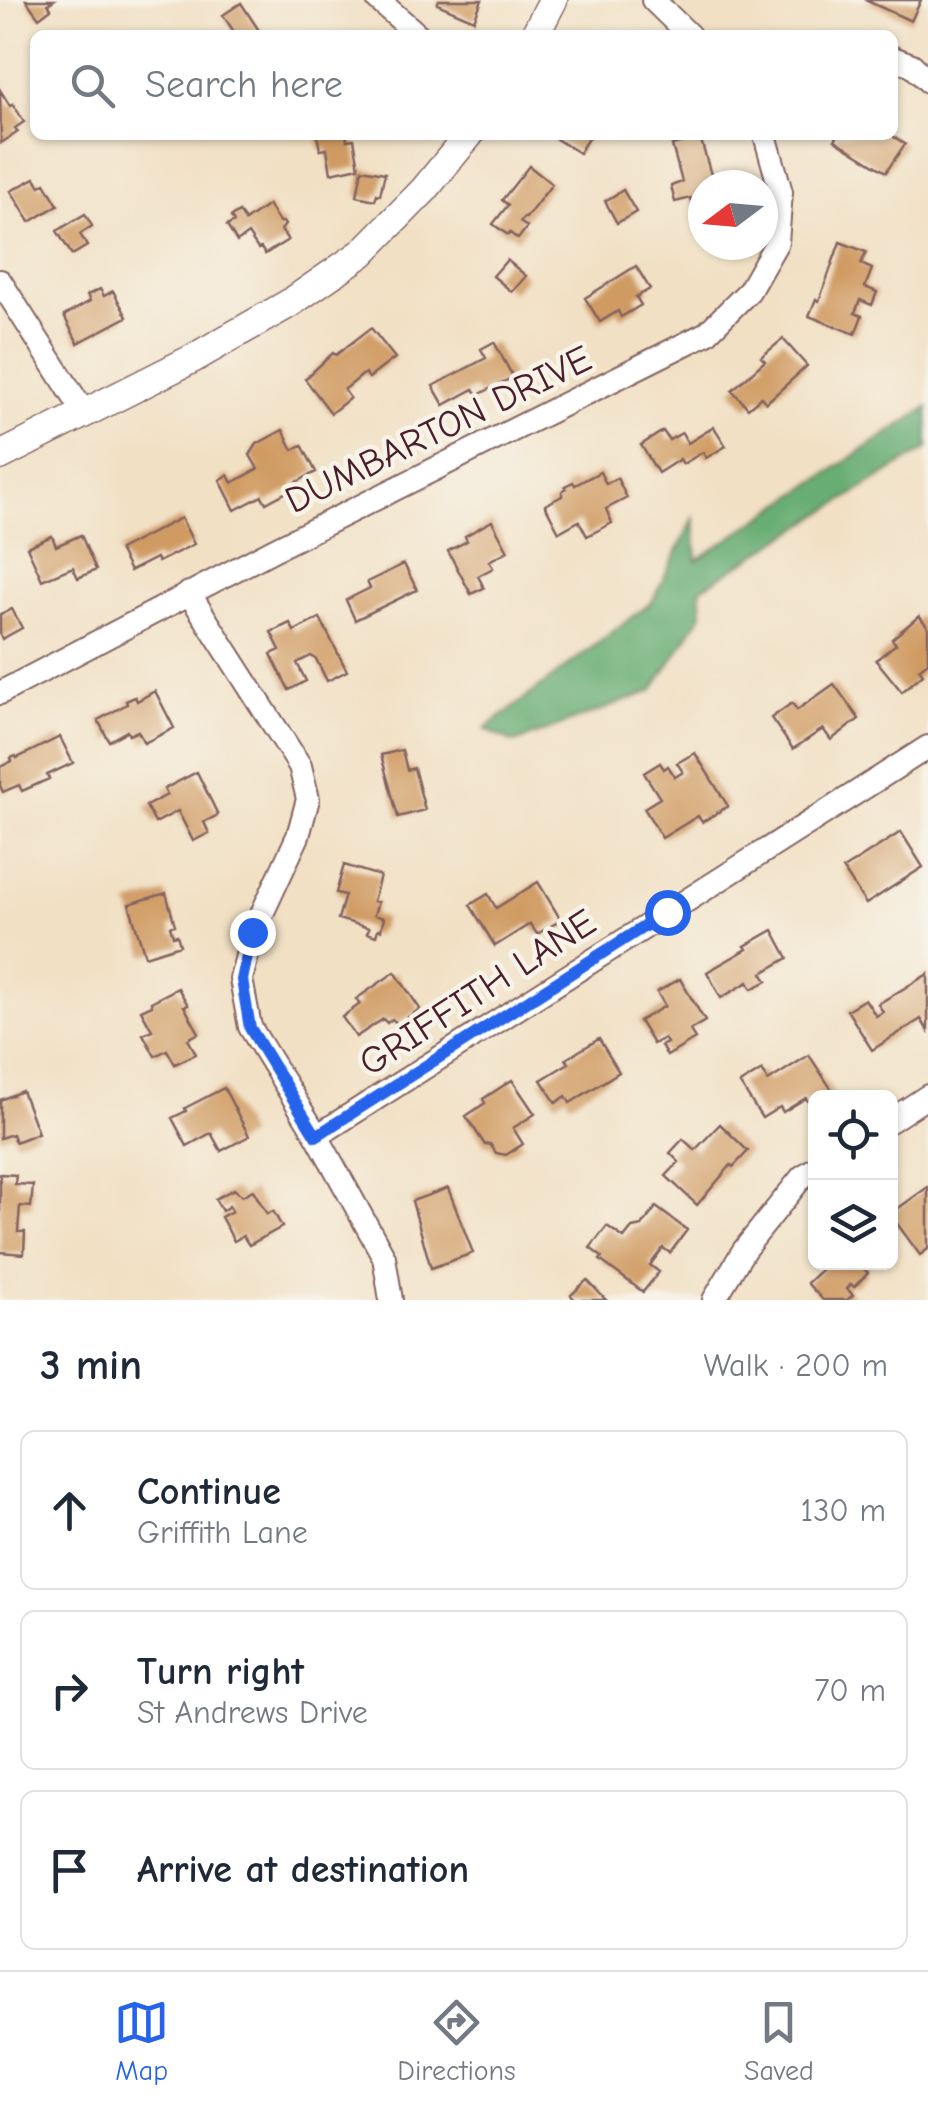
<!DOCTYPE html>
<meta charset="utf-8">
<style>
:root{--surface:#fff;--page:#f2f2f3;--text:#1f2937;--muted:#747a83;--line:#e0e1e3;--accent:#2563eb}
body{margin:0;font-family:"Comic Neue",sans-serif;background:var(--page);color:var(--text)}
.controls{position:absolute;right:30px;bottom:30px;display:grid;overflow:hidden;border-radius:15px;box-shadow:0 2px 8px #0004}
.controls button{width:90px;height:90px;display:grid;place-items:center;padding:0;border:0;border-bottom:2px solid var(--line);background:var(--surface);color:var(--text);font:50px sans-serif}
.compass{position:absolute;left:688px;top:170px;width:90px;height:90px;border-radius:50%;background:var(--surface);box-shadow:0 2px 8px #0004;rotate:254deg}
.stop{position:absolute;width:30px;height:30px;margin:-22px;border:8px solid #2563eb;border-radius:50%;background:#fff}
.stop.end{background:#2563eb;border-color:#fff;box-shadow:0 2px 10px #0008}
.list{margin:0;padding:0;list-style:none}
h2{display:flex;justify-content:space-between;align-items:center;height:130px;margin:0;padding:0 40px;font-size:42px}
h2 small{font-size:32px;font-weight:400;color:var(--muted)}
.list li{display:grid;grid-template-columns:65px 1fr auto;gap:30px;align-items:center;box-sizing:border-box;height:160px;margin:0 20px 20px;padding:0 20px;border:2px solid var(--line);border-radius:15px}
.list b{display:block;font-size:38px;white-space:nowrap}
.list p{margin:0;font-size:32px;white-space:nowrap;color:var(--muted)}
.list em{font-size:32px;font-style:normal;color:var(--muted)}
.icon{flex:none;width:55px;height:55px;fill:none;stroke:currentColor;stroke-width:2;stroke-linecap:round;stroke-linejoin:round}
.map{position:relative;flex:none;width:928px;height:1300px;overflow:hidden}
.search{position:absolute;background:var(--surface);box-shadow:0 2px 8px #0004;left:30px;right:30px;top:30px;height:110px;display:flex;align-items:center;gap:25px;box-sizing:border-box;padding:0 35px;border-radius:15px;color:var(--muted);font-size:38px}
.sheet{height:670px;background:var(--surface)}
nav{display:flex;justify-content:space-around;align-items:center;box-sizing:border-box;height:140px;border-top:2px solid var(--line);background:var(--surface);font-size:28px;color:var(--muted)}
nav a{display:grid;justify-items:center;gap:5px}
nav .on{color:var(--accent)}
.map>svg:first-child{display:block}
.forest{fill:#67ad73;stroke:#58664f;stroke-width:2.5}
.building{fill:#d09b64}
.lines{fill:none;stroke-linecap:round;stroke-linejoin:round}
.minor-casing{stroke:#846361;stroke-width:26}
.tertiary-casing{stroke:#846361;stroke-width:31}
.minor{stroke:#fff;stroke-width:22}
.tertiary{stroke:#fff;stroke-width:28}
.route{stroke:#2563eb;stroke-width:12}
.labels{text-anchor:middle;stroke-width:9;stroke-linejoin:round;paint-order:stroke}
.street-label{font-size:38px;fill:#4a1f2b;stroke:#f7f3e8}
</style>
<div class="map">
<svg width="928" height="1300" viewBox="0 0 928 1300">
<rect width="100%" height="100%" fill="#f7f3e8"/>
<filter id="ink" filterUnits="userSpaceOnUse"><feTurbulence type="fractalNoise" baseFrequency=".01" numOctaves="2"/><feDisplacementMap in="SourceGraphic" scale="20" xChannelSelector="R" yChannelSelector="G"/><feConvolveMatrix kernelMatrix="1 2 1 2 8 2 1 2 1" color-interpolation-filters="sRGB"/></filter>
<filter id="wash" filterUnits="userSpaceOnUse"><feTurbulence type="fractalNoise" baseFrequency=".0048" numOctaves="4" result="noise"/><feDisplacementMap in="SourceGraphic" scale="40" xChannelSelector="R" yChannelSelector="G"/><feGaussianBlur stdDeviation="2.25" result="paint"/><feColorMatrix in="noise" values="0 0 0 0 0 0 0 0 0 0 0 0 0 0 0 0 0 1.4 0 .05"/><feComposite in="paint" operator="in"/></filter>
<g filter="url(#wash)">
<rect width="100%" height="100%" fill="#f1e0c4"/>
<path class="forest" d="M928,407V448L700,589L702,614L652,691L514,743L485,729L652,602L694,518L697,560Z"/>
<g id="blocks">
<path class="building" d="M26,0H54L48,4L51,9L39,18Z
M439,0H482L474,20L437,4Z
M865,0H921L911,21Z
M241,3L262,35H236L223,15Z
M0,90L10,106L13,104L24,122L15,128L18,132L1,143Z
M317,135H346L347,140L354,139L359,167L331,173L327,149L320,150Z
M559,135H590L579,153L556,139Z
M838,135H891L905,144L886,172L835,140Z
M700,137L714,185H703L702,219L698,206L693,207L691,198L675,202L671,186L682,182L672,145Z
M529,166L552,184L526,218H523L520,222L527,227L518,239L510,233L508,235L493,224L508,205L502,200Z
M362,169L385,173L380,195L377,194L375,200L357,196Z
M35,178L40,186L45,183L58,205L30,222L11,191Z
M623,190L636,212L617,223L605,201Z
M268,205L279,222H283L285,225L281,230L288,240L265,254L261,248L258,249L248,234L237,242L227,226L234,222L231,217L239,212L245,221Z
M85,214L92,226L80,234L87,246L72,255L57,231Z
M840,242L866,252L861,264L872,269L865,287L877,292L872,305L860,300L855,313L862,316L855,334L809,316L816,299L819,301Z
M507,260L526,276L512,292L493,276Z
M636,266L650,289L636,297L641,305L621,317L618,311L600,322L585,298Z
M100,289L104,296L113,291L127,317L78,343L64,316L90,301L87,295Z
M371,328L395,358L369,378L365,373L344,390L350,398L331,413L305,379L333,353L336,355Z
M783,339L807,366L766,403L761,397L748,408L732,390L765,361L761,357Z
M494,342L513,377L478,395L474,389L444,405L433,386L486,358L481,349Z
M714,427L726,446L706,458L703,452L683,464L680,459L658,473L641,445L663,431L669,440L682,433L688,443Z
M283,430L293,450L302,445L316,472L293,484L294,488L266,503L262,496L235,510L220,480L228,475L232,483L258,469L250,455L257,444Z
M600,472L606,484L617,478L627,498L606,509L612,523L587,536L579,521L559,532L545,505L562,496V491L566,488L565,486L573,482L575,485Z
M181,518L194,544L158,562L156,558L130,571L119,550Z
M492,521L508,551L489,561L493,568L478,576L484,588L471,594L448,551L467,541L465,536Z
M81,535L96,570L78,578L73,567L42,580L27,547L52,536L56,546Z
M404,564L417,590L355,620L346,600L370,588L367,582Z
M12,609L22,628L2,639L0,634V614Z
M919,616L928,627V662L919,669L923,674L902,692L876,660L896,644L892,639Z
M320,618L347,671L327,681L316,659L311,656L297,663L306,681L289,690L271,654L280,650L271,632L290,623L294,631Z
M834,684L859,719L831,740L823,729L793,749L771,718L792,703L797,710Z
M155,691L174,728L144,743L138,731L129,735L127,731L109,741L98,720L127,704L126,701L135,697L137,701Z
M60,737L73,763L47,775L49,779L22,791L19,785L3,792L0,786V767L12,761L11,758L16,756L17,758Z
M402,750L407,770L414,768L425,810L398,817L381,755Z
M695,753L728,806L702,822L698,816L662,838L644,808L660,798L644,773L660,763L664,769L668,766L675,777L683,772L677,763Z
M197,772L218,815L204,822L209,833L193,841L178,811L155,823L146,806L167,795L164,789Z
M901,832L923,867L866,904L843,869Z
M344,865L380,876L373,901L378,902L374,915L384,918L381,930L378,929L376,936L367,933L369,928L338,919L345,895L336,893Z
M538,882L561,920L537,934L530,924L495,946L470,905L488,894L496,908Z
M166,893L175,925L170,926L173,936L177,935L180,945L145,956L129,904Z
M773,930L788,958L762,973L767,981L752,989L748,982L721,998L707,972L747,949L745,946Z
M395,972L420,1009L398,1024L392,1019L387,1023L383,1019L356,1037L342,1017L360,1004L356,999Z
M928,974V1031L921,1019L872,1050L847,1010L865,999L876,1016L883,1012L878,1004Z
M680,979L705,1021L690,1030L695,1039L667,1056L661,1046L667,1043L664,1038L653,1044L639,1021L665,1006L657,992Z
M178,988L188,1005L184,1006L199,1033L188,1039L196,1054L175,1064L167,1050L155,1056L143,1034L152,1030L141,1010L152,1005L151,1002Z
M599,1039L619,1072L570,1103L566,1096L556,1103L541,1080L569,1063L566,1059Z
M809,1055L834,1093L826,1098H816V1104L811,1107L806,1098L783,1112L780,1107L762,1118L740,1084L762,1070L768,1081Z
M512,1080L535,1114L513,1128L523,1144L506,1155L496,1153L490,1144L485,1145L466,1116L485,1103L483,1099Z
M224,1088L249,1136L221,1151L211,1133L187,1146L172,1118L186,1111L185,1108Z
M22,1091L38,1133L15,1142L12,1134L0,1138V1100Z
M720,1124L748,1151L733,1167L731,1165L697,1205L666,1176L679,1162L670,1153L683,1139L695,1150Z
M0,1174L16,1175L15,1184L33,1185L31,1207L20,1206L18,1232H25L24,1254L0,1252Z
M928,1187V1249L920,1255L890,1214Z
M448,1188L473,1253L431,1268L412,1201Z
M234,1189L242,1196L253,1190L267,1214L273,1211L282,1227L249,1245L243,1236L234,1241L221,1217L232,1211L229,1206L222,1211L215,1199Z
M656,1207L687,1230L670,1253L663,1248L650,1265L659,1272L643,1292L600,1260L602,1257L590,1248L607,1226L624,1238L632,1228L642,1226Z
M829,1262H872L865,1270L868,1273L854,1287L851,1284L847,1289L853,1295L847,1300H823L807,1283Z
M587,1280L606,1300H575L571,1295Z"/>
</g>
</g>
<g filter="url(#ink)">
<use href="#blocks" fill-opacity="0" stroke="#846361" stroke-width="2.5"/>
<g class="lines">
<g class="minor-casing">
<path id="minor" d="M378,0L418,35
M653,0L689,35
M893,58L912,65L928,81
M0,281L85,414
M189,593L300,766L308,799L298,836L253,933L241,979L250,1027L317,1136L384,1257L391,1300
M0,693L273,550L707,333L749,291L777,242L781,192L765,135
M890,1121L928,1096
M317,1136L928,747
M714,1300L744,1250L802,1177L816,1168"/>
</g>
<g class="tertiary-casing">
<path id="tertiary" d="M535,35L553,0
M0,456L192,359L290,303L362,253L424,190L469,135"/>
</g>
<use href="#minor" class="minor"/>
<use href="#tertiary" class="tertiary"/>
</g>
</g>
<g class="lines" filter="url(#ink)">
<path class="route" d="M252,932L242,980L250,1028L316,1136L667,912"/>
</g>
<g class="labels">
<g class="street-label">
<text transform="translate(438 429) rotate(-26)" y="13">DUMBARTON DRIVE</text>
<text transform="translate(477 992) rotate(-33)" y="13">GRIFFITH LANE</text>
</g>
</g>
</svg>
<div class="controls">
<button><svg class="icon" aria-label="locate" viewBox="0 0 24 24"><circle cx="12" cy="12" r="6"/><path d="M12 2v4M12 18v4M2 12h4M18 12h4"/></svg></button>
<button><svg class="icon" aria-label="layers" viewBox="0 0 24 24"><path d="M12 4l9 5-9 5-9-5zM3 14l9 5 9-5"/></svg></button>
</div>
<svg class="compass" viewBox="-18 -18 36 36"><path d="M0-13l5 13h-10z" fill="#e53935"/><path d="M0 13l5-13h-10z" fill="#747a83"/></svg>
<div class="stop" style="left:667px;top:912px"></div>
<div class="stop end" style="left:252px;top:932px"></div>
<div class="search"><svg class="icon" aria-label="search" viewBox="0 0 24 24"><circle cx="10" cy="10" r="6"/><path d="M15 15l6 6"/></svg>Search here</div>
</div>
<section class="sheet">
<h2>3 min<small>Walk · 200 m</small></h2>
<ul class="list">
<li><svg class="icon" aria-label="ahead" viewBox="0 0 24 24"><path d="M12 20V5M6 11l6-6 6 6"/></svg><div><b>Continue</b><p>Griffith Lane</p></div><em>130 m</em></li>
<li><svg class="icon" aria-label="right" viewBox="0 0 24 24"><path d="M7 20v-9h11M14 6l5 5-5 5"/></svg><div><b>Turn right</b><p>St Andrews Drive</p></div><em>70 m</em></li>
<li><svg class="icon" aria-label="arrive" viewBox="0 0 24 24"><path d="M6 21V4h12l-3 4 3 4H6"/></svg><div><b>Arrive at destination</b></div></li>
</ul>
</section>
<nav>
<a class="on"><svg class="icon" aria-label="map" viewBox="0 0 24 24"><path d="M3 6l6-2 6 2 6-2v14l-6 2-6-2-6 2zM9 4v14M15 6v14"/></svg>Map</a>
<a><svg class="icon" aria-label="directions" viewBox="0 0 24 24"><path d="M12 3l9 9-9 9-9-9zM9 14v-3h6M13 9l2 2-2 2"/></svg>Directions</a>
<a><svg class="icon" aria-label="saved" viewBox="0 0 24 24"><path d="M7 4h10v16l-5-4-5 4z"/></svg>Saved</a>
</nav>
